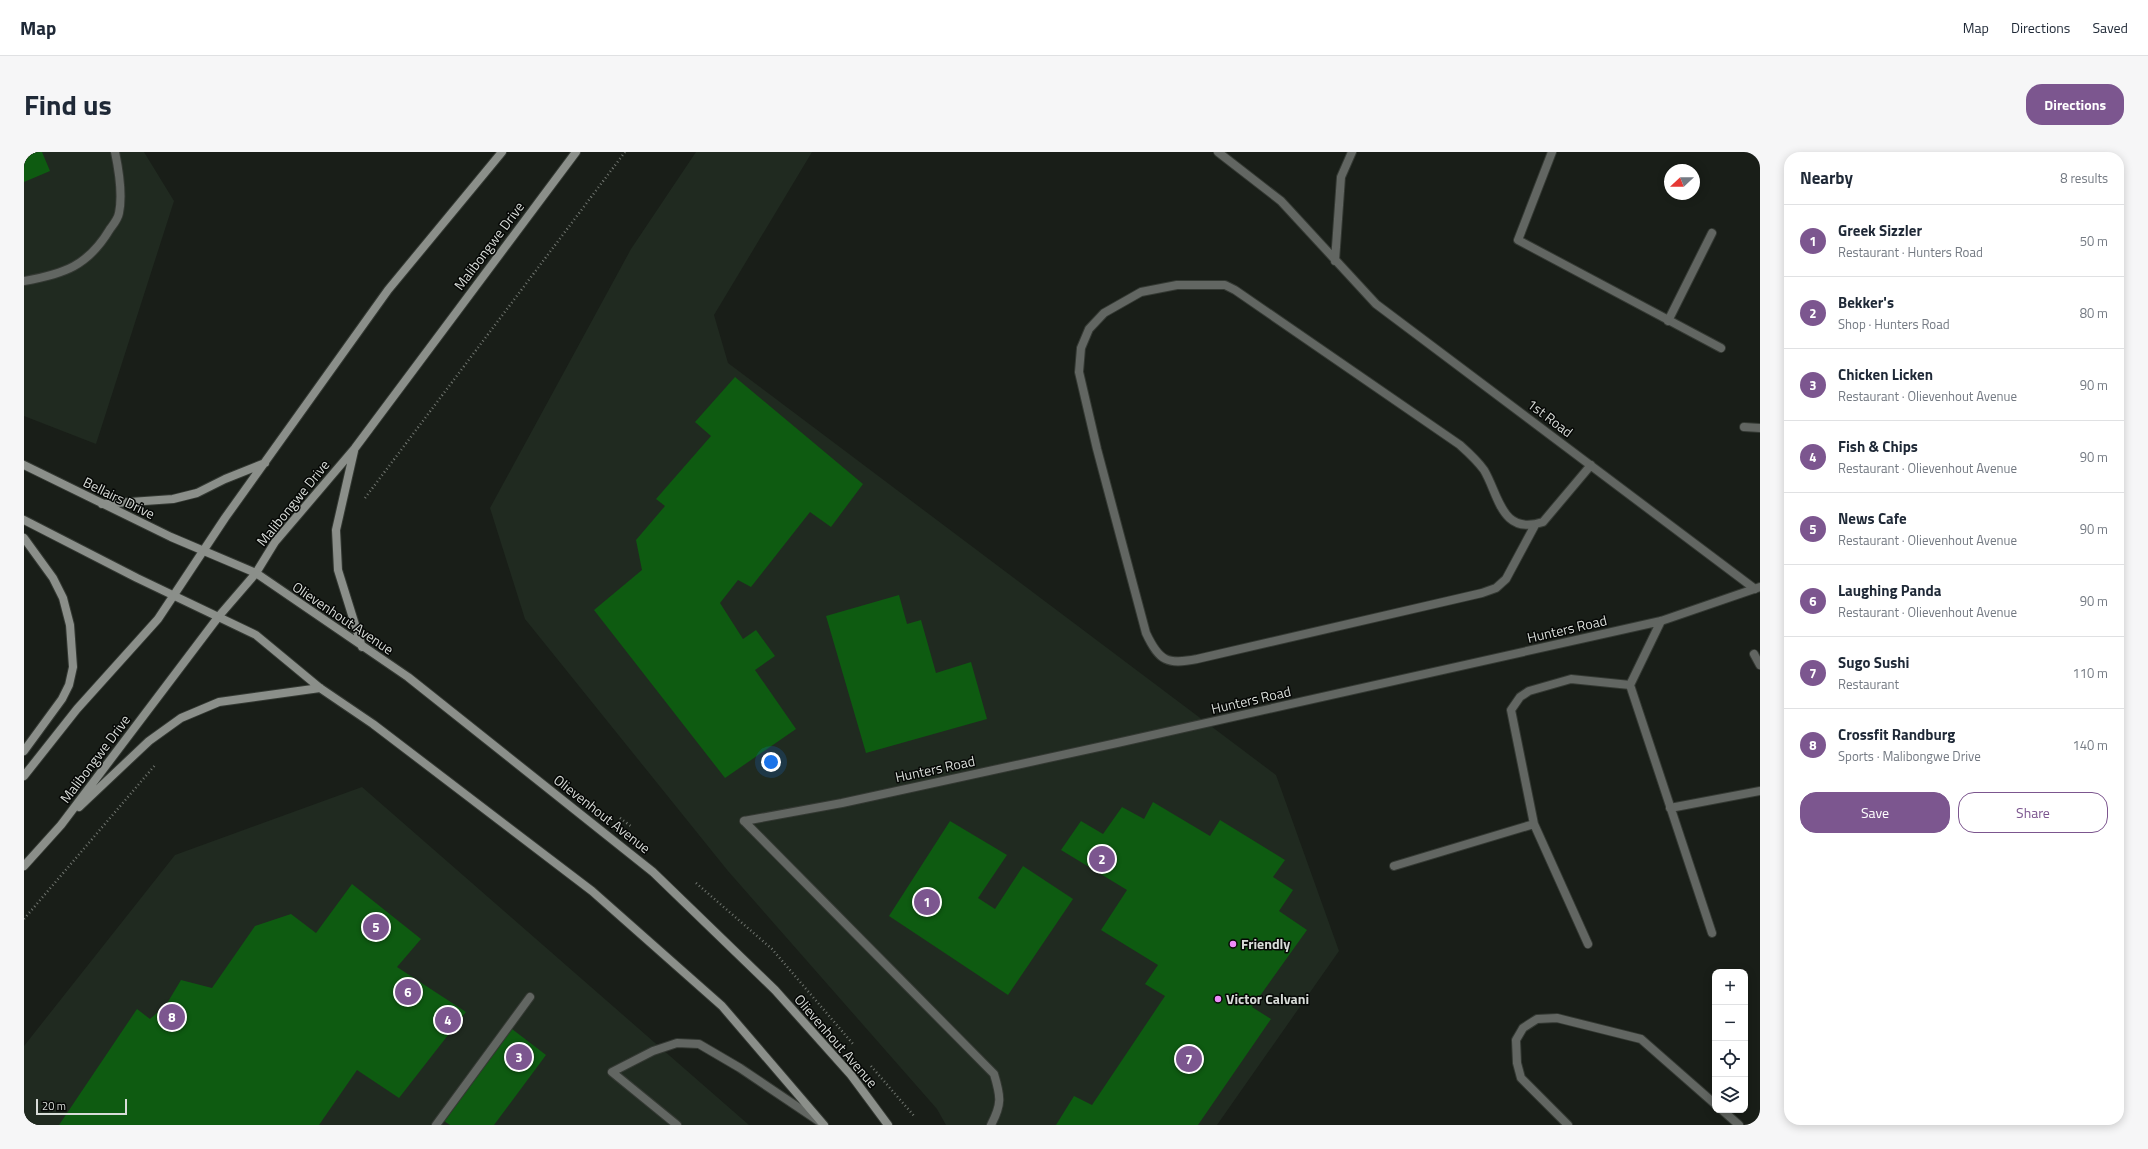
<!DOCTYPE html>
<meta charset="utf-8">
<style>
:root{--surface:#fff;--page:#f6f6f7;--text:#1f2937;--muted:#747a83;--line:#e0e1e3;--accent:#7c568f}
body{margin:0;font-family:"Titillium Web",sans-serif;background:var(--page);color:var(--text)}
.controls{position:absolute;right:12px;bottom:12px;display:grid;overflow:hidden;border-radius:8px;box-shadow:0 2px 10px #0003}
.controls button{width:36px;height:36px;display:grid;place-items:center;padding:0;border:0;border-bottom:1px solid var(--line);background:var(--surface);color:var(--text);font:20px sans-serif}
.compass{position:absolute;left:1640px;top:12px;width:36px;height:36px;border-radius:50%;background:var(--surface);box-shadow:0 2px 10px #0003;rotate:248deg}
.scale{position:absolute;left:12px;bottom:10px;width:91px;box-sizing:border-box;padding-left:4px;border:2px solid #d8dcd8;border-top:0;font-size:11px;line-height:14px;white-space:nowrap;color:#d8dcd8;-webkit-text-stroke:3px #060806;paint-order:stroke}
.you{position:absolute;left:747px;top:610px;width:14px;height:14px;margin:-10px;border:3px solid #fff;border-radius:50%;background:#1a73e8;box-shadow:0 0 0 6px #1a73e833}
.badge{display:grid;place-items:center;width:26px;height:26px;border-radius:50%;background:var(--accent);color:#fff;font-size:13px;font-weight:700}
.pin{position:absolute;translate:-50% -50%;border:2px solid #fff;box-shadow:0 1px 4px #0006}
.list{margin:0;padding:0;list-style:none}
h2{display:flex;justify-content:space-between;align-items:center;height:52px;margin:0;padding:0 16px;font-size:17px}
h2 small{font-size:13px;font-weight:400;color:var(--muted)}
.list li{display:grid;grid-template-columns:26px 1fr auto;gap:12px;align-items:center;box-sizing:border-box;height:72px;padding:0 16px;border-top:1px solid var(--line)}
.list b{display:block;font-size:15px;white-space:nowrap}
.list p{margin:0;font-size:13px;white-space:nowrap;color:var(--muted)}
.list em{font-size:13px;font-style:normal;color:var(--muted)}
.actions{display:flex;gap:8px;padding:12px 16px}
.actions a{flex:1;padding:9px 0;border:1px solid var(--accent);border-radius:16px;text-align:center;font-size:14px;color:var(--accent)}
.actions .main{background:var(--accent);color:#fff}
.icon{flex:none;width:22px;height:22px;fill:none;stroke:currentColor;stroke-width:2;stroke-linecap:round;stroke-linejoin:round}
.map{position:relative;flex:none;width:1736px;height:973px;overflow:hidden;border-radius:16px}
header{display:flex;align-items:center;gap:24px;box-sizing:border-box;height:56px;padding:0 20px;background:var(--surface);border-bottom:1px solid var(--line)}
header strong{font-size:19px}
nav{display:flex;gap:22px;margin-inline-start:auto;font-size:14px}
.intro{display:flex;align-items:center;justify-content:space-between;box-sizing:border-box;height:96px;padding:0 24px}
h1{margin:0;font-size:28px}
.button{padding:10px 18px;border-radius:16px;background:var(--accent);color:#fff;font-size:14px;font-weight:700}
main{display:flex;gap:24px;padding:0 24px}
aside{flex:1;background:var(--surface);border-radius:16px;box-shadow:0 2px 10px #0003}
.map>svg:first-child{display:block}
.built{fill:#202a20}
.building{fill:#0e5b11}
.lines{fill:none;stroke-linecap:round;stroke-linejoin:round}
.lane-casing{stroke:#343933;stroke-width:10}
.street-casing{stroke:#343933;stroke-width:10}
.secondary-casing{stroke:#343933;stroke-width:10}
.path{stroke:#727771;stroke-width:2.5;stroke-dasharray:1 3;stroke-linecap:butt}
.lane{stroke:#626662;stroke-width:8}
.street{stroke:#626662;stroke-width:8}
.secondary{stroke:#8b8f8a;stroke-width:8}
.poi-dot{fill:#ed8cfa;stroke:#060806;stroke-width:1.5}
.labels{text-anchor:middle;stroke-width:3;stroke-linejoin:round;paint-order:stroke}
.street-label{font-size:14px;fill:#d8dcd8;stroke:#060806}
.poi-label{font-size:14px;font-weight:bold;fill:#d8dcd8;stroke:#060806;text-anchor:start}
</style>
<header>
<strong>Map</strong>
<nav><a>Map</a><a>Directions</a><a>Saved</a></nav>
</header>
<div class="intro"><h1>Find us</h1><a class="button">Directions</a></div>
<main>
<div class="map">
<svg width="1736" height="973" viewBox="0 0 1736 973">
<rect width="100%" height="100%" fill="#191e18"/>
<path class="built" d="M0,0H120L150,49L72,292L0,264Z
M672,0H788L690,163L704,211L1252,623L1315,799L1193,973H922L913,957L704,719L501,467L466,356L607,97Z
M338,635L725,973H0V894L151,703Z"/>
<path class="building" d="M0,0H18L26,19L0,30Z
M711,225L839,332L807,375L786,360L727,435L714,428L696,451L719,487L732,478L751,504L731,518L772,577L701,626L570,458L618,418L612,388L641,354L632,347L687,284L671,270Z
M875,443L883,472L897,468L912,521L947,510L963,567L842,601L802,464Z
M1129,650L1186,684L1196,668L1261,708L1249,725L1269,738L1255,759L1283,778L1228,855L1247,867L1174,973H1032L1050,944L1068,953L1141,844L1121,832L1134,813L1077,778L1103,738L1037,698L1057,669L1079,682L1098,655L1120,667Z
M926,669L983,703L954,746L971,757L999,714L1049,747L984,843L865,764Z
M328,732L397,787L373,815L442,860L375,946L333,918L295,973H35L113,857L126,867L142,853L157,828L188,836L231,774L267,762L292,781Z
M488,877L522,903L470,973H426L417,967Z"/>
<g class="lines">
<g class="lane-casing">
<path id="lane" d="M0,129C40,122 64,114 86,77C89,73 94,67 95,61C99,42 95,19 91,0
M1698,958L1715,973
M412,973L506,845
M653,973L588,920L629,899L653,891L675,892L716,916L796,970
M1544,973L1497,926L1493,911L1492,888L1499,876L1513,867L1533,866L1617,887L1691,952"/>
</g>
<g class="street-casing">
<path id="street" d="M1194,0L1257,49L1352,152L1731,437
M1528,0L1494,88L1697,196
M1311,109L1317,25L1328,0
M1644,169L1688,81
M1720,275L1736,276
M1511,373L1482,427L1472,436L1458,441L1173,507C1143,513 1135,509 1122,481L1073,297L1055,220L1057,196L1065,177L1080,161L1117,140L1153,133H1201L1211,138L1436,293C1445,301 1453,308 1460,318C1475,343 1477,384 1519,370L1567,313
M1637,469L1606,533L1688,781
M1730,502L1736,513
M1646,656L1736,639
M720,669L818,651L1093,591L1637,469L1736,435
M720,669L970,922C977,945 978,952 967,973
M1510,672L1564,792
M1370,714L1510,672L1487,558L1496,545L1505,539L1547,527L1606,533"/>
</g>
<g class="secondary-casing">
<path id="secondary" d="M330,299L312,378L314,418L338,495
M0,313L147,385L232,421L384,525L629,720L751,838L827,923L864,973
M78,352L149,347L173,341L201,327L241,311
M0,368L113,426L232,483L296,536L349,572L568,739L698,854L800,973
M0,386L29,426L39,446L46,473L49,515L45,533L38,547L0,599
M0,624L53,557L134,467L201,366L364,138L478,0
M55,655L125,589L157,566L195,550L296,536
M0,714L37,673L195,464L232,421L251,390L331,296L552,0"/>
</g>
<path class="path" d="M341,346L601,0
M596,666L608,675
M672,731L748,797L829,892
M0,767L132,612
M847,914L891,965"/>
<use href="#lane" class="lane"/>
<use href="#street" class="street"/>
<use href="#secondary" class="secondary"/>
</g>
<g class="poi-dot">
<circle cx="1209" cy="792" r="4"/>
<circle cx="1194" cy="847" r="4"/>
</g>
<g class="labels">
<g class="street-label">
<text transform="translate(465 94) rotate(-53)" y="5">Malibongwe Drive</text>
<text transform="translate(1526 266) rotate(37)" y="5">1st Road</text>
<text transform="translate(95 346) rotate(26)" y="5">Bellairs Drive</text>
<text transform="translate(269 351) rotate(-51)" y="5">Malibongwe Drive</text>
<text transform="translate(319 466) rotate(34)" y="5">Olievenhout Avenue</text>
<text transform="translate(1543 477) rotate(-13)" y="5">Hunters Road</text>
<text transform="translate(1227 548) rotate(-13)" y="5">Hunters Road</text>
<text transform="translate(71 607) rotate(-53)" y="5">Malibongwe Drive</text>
<text transform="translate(911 617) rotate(-12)" y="5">Hunters Road</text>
<text transform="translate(578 662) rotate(38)" y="5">Olievenhout Avenue</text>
<text transform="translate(812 889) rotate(49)" y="5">Olievenhout Avenue</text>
</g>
<g class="poi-label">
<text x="1217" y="797">Friendly</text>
<text x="1202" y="852">Victor Calvani</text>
</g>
</g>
</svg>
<div class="controls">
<button>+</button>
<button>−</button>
<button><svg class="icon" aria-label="locate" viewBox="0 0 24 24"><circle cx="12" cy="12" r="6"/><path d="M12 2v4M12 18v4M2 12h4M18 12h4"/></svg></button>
<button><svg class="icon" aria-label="layers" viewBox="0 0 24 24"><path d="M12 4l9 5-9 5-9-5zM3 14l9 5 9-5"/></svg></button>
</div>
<svg class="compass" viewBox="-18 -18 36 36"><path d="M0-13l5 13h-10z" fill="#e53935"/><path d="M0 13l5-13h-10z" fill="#747a83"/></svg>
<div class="scale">20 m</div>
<div class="you"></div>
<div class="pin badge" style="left:903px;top:750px">1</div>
<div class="pin badge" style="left:1078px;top:707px">2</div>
<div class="pin badge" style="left:495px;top:905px">3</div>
<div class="pin badge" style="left:424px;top:868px">4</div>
<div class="pin badge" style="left:352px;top:775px">5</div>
<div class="pin badge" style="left:384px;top:840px">6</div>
<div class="pin badge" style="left:1165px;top:907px">7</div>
<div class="pin badge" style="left:148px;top:865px">8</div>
</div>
<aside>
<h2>Nearby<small>8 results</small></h2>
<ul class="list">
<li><span class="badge">1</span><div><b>Greek Sizzler</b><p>Restaurant · Hunters Road</p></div><em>50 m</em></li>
<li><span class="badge">2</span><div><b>Bekker's</b><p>Shop · Hunters Road</p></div><em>80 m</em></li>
<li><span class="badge">3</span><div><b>Chicken Licken</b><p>Restaurant · Olievenhout Avenue</p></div><em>90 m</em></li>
<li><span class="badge">4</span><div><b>Fish &amp; Chips</b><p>Restaurant · Olievenhout Avenue</p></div><em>90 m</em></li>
<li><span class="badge">5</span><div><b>News Cafe</b><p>Restaurant · Olievenhout Avenue</p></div><em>90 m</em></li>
<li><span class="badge">6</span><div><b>Laughing Panda</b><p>Restaurant · Olievenhout Avenue</p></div><em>90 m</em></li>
<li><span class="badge">7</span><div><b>Sugo Sushi</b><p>Restaurant</p></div><em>110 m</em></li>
<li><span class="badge">8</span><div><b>Crossfit Randburg</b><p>Sports · Malibongwe Drive</p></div><em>140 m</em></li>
</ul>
<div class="actions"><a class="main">Save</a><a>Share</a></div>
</aside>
</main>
